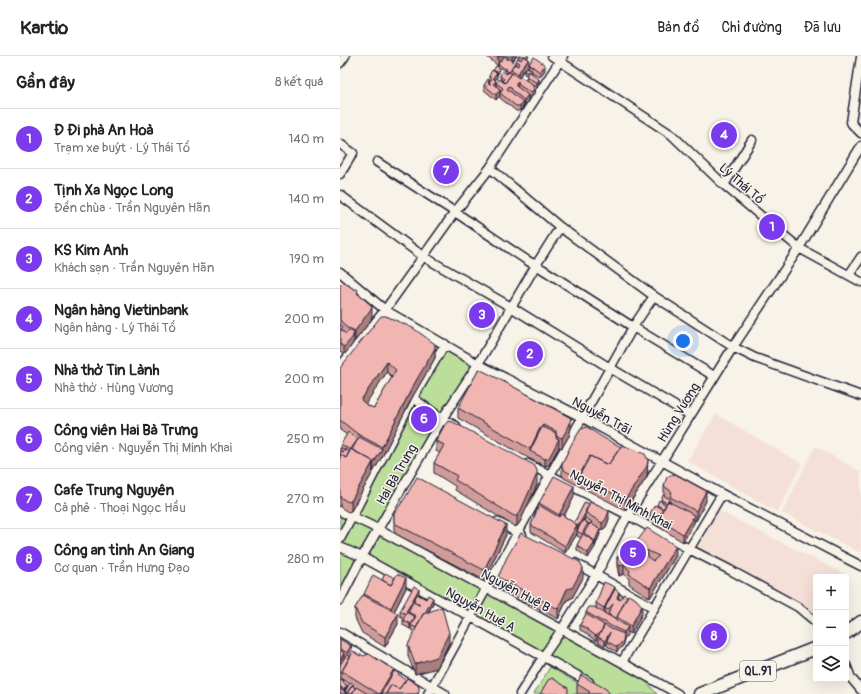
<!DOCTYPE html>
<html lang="vi">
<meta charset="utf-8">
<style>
:root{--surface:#fff;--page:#f6f6f6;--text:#222;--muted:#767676;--line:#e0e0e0;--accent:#7c3aed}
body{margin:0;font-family:Pangolin,sans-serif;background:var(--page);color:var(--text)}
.controls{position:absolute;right:12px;bottom:12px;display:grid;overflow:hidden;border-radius:4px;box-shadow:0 4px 16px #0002}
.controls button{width:36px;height:36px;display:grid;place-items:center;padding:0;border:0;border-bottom:1px solid var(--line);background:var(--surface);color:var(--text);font:20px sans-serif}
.you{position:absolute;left:343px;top:285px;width:14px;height:14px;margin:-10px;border:3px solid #fff;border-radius:50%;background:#1a73e8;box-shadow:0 0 0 6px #1a73e833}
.badge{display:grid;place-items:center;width:26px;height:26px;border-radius:50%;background:var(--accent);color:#fff;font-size:13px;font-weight:700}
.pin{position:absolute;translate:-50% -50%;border:2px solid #fff;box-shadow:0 1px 4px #0006}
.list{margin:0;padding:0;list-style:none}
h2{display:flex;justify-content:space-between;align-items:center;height:52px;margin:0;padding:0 16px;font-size:17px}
h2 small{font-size:13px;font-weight:400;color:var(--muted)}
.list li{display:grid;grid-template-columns:26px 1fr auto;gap:12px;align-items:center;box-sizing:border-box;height:60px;padding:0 16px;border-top:1px solid var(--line)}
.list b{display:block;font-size:15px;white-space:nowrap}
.list p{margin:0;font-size:13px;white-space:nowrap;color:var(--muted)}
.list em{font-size:13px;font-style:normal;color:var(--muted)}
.icon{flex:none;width:22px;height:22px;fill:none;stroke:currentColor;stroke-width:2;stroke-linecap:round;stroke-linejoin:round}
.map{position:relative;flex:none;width:521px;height:638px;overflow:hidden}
header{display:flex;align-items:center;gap:24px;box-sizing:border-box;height:56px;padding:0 20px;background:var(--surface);border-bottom:1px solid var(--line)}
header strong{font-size:19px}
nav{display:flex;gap:22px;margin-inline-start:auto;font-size:14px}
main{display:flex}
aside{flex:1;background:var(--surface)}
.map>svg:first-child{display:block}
.built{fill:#f5e0d8}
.green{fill:#bbdf9a;stroke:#6e806a}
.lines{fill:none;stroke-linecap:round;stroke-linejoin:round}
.minor-casing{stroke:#22223b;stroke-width:11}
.highway-casing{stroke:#22223b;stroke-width:15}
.minor{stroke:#f7f3e8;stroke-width:8}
.highway{stroke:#f7f3e8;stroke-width:12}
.wall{fill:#cf9c99;stroke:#22223b;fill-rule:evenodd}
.shaded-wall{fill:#a97f7d;stroke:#22223b}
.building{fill:#f1b5b2;stroke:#22223b;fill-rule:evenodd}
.labels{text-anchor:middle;stroke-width:3;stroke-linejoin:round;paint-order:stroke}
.shield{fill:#f7f3e8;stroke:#62616f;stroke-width:1}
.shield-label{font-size:12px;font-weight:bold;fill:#22223b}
.street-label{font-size:13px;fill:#22223b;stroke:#f7f3e8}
</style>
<header>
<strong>Kartio</strong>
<nav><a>Bản đồ</a><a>Chỉ đường</a><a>Đã lưu</a></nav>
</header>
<main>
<aside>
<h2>Gần đây<small>8 kết quả</small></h2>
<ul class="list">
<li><span class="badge">1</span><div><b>Đ Đi phà An Hoà</b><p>Trạm xe buýt · Lý Thái Tổ</p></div><em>140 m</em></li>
<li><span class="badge">2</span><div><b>Tịnh Xa Ngọc Long</b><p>Đền chùa · Trần Nguyên Hãn</p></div><em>140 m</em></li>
<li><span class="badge">3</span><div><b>KS Kim Anh</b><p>Khách sạn · Trần Nguyên Hãn</p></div><em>190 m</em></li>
<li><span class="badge">4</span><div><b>Ngân hàng Vietinbank</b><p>Ngân hàng · Lý Thái Tổ</p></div><em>200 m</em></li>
<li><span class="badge">5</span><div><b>Nhà thờ Tin Lành</b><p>Nhà thờ · Hùng Vương</p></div><em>200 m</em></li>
<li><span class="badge">6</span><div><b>Công viên Hai Bà Trưng</b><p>Công viên · Nguyễn Thị Minh Khai</p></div><em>250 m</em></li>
<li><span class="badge">7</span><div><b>Cafe Trung Nguyên</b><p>Cà phê · Thoại Ngọc Hầu</p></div><em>270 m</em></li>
<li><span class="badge">8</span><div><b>Công an tỉnh An Giang</b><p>Cơ quan · Trần Hưng Đạo</p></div><em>280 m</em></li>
</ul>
</aside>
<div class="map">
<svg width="521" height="638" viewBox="0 0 521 638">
<rect width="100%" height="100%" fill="#f7f3e8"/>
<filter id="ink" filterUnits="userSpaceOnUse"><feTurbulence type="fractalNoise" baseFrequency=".025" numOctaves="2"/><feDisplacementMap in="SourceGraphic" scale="8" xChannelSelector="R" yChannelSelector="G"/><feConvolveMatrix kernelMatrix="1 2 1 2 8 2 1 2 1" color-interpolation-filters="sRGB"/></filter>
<g filter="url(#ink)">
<path class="built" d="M376,358L462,408L437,456L347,405Z
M475,390L521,416V497L442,457Z
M377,454L505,518L504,521H476V557L357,494Z"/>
<path class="green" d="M105,288L138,308L38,475L296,614L317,638H270L24,501L0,542V455L12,461Z
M210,611L241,629L237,638H194Z"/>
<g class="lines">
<g class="minor-casing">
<path id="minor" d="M212,0L332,79L384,129L459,192L521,226
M521,1L511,66L512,68L521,77
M0,7L5,0
M0,88L13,97L0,118
M37,106L115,156L188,205L196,209L293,271L374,320
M150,112L220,171L314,240L393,291L415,302L521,340
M384,129L412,84
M0,139L84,201L171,251L270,312L350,359
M0,216L45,254L138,308L243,362L382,438L521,510
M509,219L521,201
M0,311L45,254L115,156L150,112L223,0
M73,342L102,363L116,370
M188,408L288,459L349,493L390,514L458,551L476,566
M0,455C13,462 28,467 41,475C140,529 240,582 338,638
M157,466L182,479
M0,483L12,461L73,342L105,288
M0,491L22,501L249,626
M235,507L314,552
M0,544L22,501L102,363L138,308L196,209L220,171
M0,576L105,638
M282,606L382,438
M506,609L511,622L521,634
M88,638L131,560L293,271L314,240
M180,638L203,601L222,573L256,519L288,459L322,405L393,291L459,192L521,90"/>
</g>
<g class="highway-casing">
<path id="highway" d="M506,577L521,566
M360,638L476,592"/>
</g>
<use href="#minor" class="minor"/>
<use href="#highway" class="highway"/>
</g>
<path class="wall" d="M146,0H177L173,5L176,9V5L180,3L178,2V0H189L187,2L189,8L187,11L189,12V8L205,14L200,21L192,16V18L199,28L197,32L192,29L194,38L191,42L188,40V45L184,49L183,48V51L180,55H176L160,42V39L156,44L144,34V29L149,25V20L159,16L155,24L156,30V31V27L162,26L163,25L160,22V20L167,18V17L166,16V14L165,15L158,11V10ZM184,13H186L184,15V18L187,19L186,24L179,22Z
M0,228L18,238L32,260L31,264L15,285H14L12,289L4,299L0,296Z
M184,295L197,296L191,307L184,300Z
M95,298V302L90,311L73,340L42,401L33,416L11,455L8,456L0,451V393H1V388L7,379L0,374V312ZM47,316L52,321L34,352L28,350L25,348Z
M118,352L231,372L229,380L222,392L219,391L209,409L205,410L190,403L118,362Z
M96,385L197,429L180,466L177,470H174L115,434V430L94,417V407L100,397L96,395Z
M222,411L308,414L307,421L285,454L239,430L224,422L222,419Z
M324,430L366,445L356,465L354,464V467L343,486L311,466L310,463V457L317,450V449L321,446V444L324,440Z
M234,441L224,460L234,467L245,446L269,463L266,471L262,474L260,473V478L255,491L248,502L237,494V489L241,482L237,480V478L225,497L191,476V469L199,449V447Z
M54,458L166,479L144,524L56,478L54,475Z
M298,484L336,500L310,542L289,528V523L284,518L279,520L277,511V501H282L298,489Z
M158,521L243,522L232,542L227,544L218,563L158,531Z
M55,522L66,532L54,556L58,568L45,591L22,577L15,562V552L24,539V538L42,524Z
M275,533L279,541V543L302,558L291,578L288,576V578L284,583L283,590L277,596L267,590V586L265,590L258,586V583L256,585L244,576L240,574V569L246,558V556L256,552V547Z
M79,538V539L93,547L89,556L109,587L97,612L75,618L68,600V589L75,576L71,574V572L70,573L63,569V564L64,562L60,560V555Z
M0,583L12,595L20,600L54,615L79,638H0L4,627L7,629L4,636L5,637L10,628L0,622Z
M237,628L270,638H237Z"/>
<path class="shaded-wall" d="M160,0H166L158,8V10V2Z
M172,0H177L172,5Z
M189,3V8L186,13H184L178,23V18L184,8Z
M205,9V14L200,21V16Z
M157,16V22L153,27V22Z
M199,23V28L197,32V27Z
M178,25V30L175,33V28Z
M160,33V39L156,44V39Z
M194,33V38L191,42V37Z
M188,39V45L184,49V44Z
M183,46V51L180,55V50Z
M32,250V260L31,264L15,285V275Z
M14,277V285L12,289L4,299V291Z
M95,288V302L90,311L73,340L42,401L33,416V408L42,393V391L73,330Z
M197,291V296L191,307V302Z
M47,306V316L21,355V344Z
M231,362V372L229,380L222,392V382Z
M203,369V379L190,395V393L200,372Z
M219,383V391L209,409L205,410V403Z
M308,404L307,421L285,454V444Z
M33,406V416L11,455V445Z
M197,418V429L180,466L177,470V460Z
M234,430V441L219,469V459Z
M366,435V445L356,465V455Z
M269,455V463L266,471L262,474V467Z
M245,456V461L238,475V470Z
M354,459V467L343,486V478Z
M166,469V479L144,524V514Z
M237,469V478L225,497V490Z
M260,473V478L255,490V485Z
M255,486V491L248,502V497Z
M336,490V500L310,542V532Z
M284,508V518L279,520V510Z
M243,512V522L232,542L227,544L218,563V553L227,533Z
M66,522V532L51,562V552Z
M275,531V538L265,552V558L264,560V552Z
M79,533V538L75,546L74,545V548L68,556V558L66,556Z
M279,536V541L277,547V542Z
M93,542V547L77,577V572Z
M302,550V558L291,578V570Z
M58,558V568L45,591V581Z
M75,561V566L71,569V572L70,573V568Z
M264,569V574L258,581V583L256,585V580Z
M288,571V578L284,583L283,590L277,596V591L284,578V576Z
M270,576V581L265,590V585Z
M109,577V587L97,612L75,618V608Z
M4,597V604L0,612V605Z
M54,613V620L44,638H39Z
M7,629V631L4,636V634Z"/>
<path class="building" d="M155,0H160L158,2Z
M165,0H167L168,1L166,2L168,4L169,2L176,8H174L171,13V14L169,16L166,14V12L165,13L158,8Z
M183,0H185V1L189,3L186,7L184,8L178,18L171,13L174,8L178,10L180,7L176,5L178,2L181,4L183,1Z
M194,1L205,9L200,16L189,8Z
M156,10L159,11V13L157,18V16L153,15Z
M187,11L192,14L191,17L189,15L188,17L184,15Z
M152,14L157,16L153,22L156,25L153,28L160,33L156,39L144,29L148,23L149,25L148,27L151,28L149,26L152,23L149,20Z
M162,15L167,18L168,16L172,17L165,27L162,25L164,23L160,20Z
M189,15L199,23L197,27L186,20Z
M172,17L179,22L181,21L192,28L194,33L191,37L179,29L178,25L175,28L176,30L188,39L184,44L172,34L171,31L169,30L167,33L183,46L180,50H176L160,37L163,32L156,27L159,23L165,27Z
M5,227L15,234L16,232L18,234L17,237L32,250L31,253L15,275L11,273L7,272L0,264V228Z
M41,260H46L73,272L95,288V292L90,301L73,330L42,391L19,379L0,364V312L22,284ZM47,306L56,314L34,352L28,350L21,344Z
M0,268L3,271L1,274L6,278L9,274L14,277L12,282L4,291L0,288Z
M189,286L197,291L191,302L184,295Z
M139,313L159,323L231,362L229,370L222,382L216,380V375L203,369L200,372L190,393L118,352Z
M108,365L113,366L194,409L197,414V418L180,456L177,460H174L115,424L117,420L94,407L104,389L96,385L104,370Z
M203,371L216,377V382L219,383L209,402L205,403L190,395L200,375Z
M247,371L262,381L281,391L268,409L250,400L239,420V423L224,414L222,411V408L232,387L241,373Z
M8,376L18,383L10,394L1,388Z
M19,381L42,393L33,408V406L31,404L12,394Z
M282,389L305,398L308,404L307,410L285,444L239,420L250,400L268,409Z
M0,392L5,394L4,396L1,395L0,398Z
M5,393L9,396L6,402L0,398L1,395L4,396Z
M11,393L31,404L33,406L11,445L8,446L0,441V398L6,402Z
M335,418L366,435L356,455L330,441L332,436L324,430L327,421L331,419Z
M214,420L234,430L219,459L199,447Z
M77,421L166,469L144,514L56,468L54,465V458L65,442Z
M323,439L330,443V446L328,445L327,447L321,444Z
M319,444L326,449L324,453L317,449Z
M328,445L354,459L343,478L317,463Z
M245,446L249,448L246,456L238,470L234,467Z
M250,446L269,455L266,463L262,467L245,456Z
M199,449L219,461L221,458L237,469L225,490L191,469Z
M315,449L323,454L317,463V465L311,461L310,457Z
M245,462L252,466L251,468L250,467L249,469L248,468V467L244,465Z
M243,464L248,467L242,478L237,475Z
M250,467L260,473L255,485L244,477Z
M307,472L336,490L310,532L289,518L290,515L284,508L279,510L277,501H282L284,496L287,490L294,489H300L298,484ZM306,494L319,500L313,505L309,502Z
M181,477L240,506L243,512L232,532L227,533L218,553L158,521L167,501Z
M243,478L255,486L248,497L237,489Z
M45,517L55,522L51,529L42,524Z
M57,518L66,522L51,552L24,538L33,519L51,529Z
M264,526L275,531L264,552L256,547Z
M74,530L79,533L66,556L75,561L70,568L63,564L66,558L60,555Z
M275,533L279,536L277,542L280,544L284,538L287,540L277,561V563L268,558L273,548L268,554L265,552Z
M77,538L86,543L88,539L93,542L85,557L83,558L76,572L71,569L76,560L68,556L73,546L79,549H80L74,545Z
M23,539L58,558L45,581L22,567L15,552Z
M288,539L296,543L302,550L291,570L277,561Z
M102,551L109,577L97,601L75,608L68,589L83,558Z
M249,551H254L288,571L284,576L271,570L265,566L261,565L246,556Z
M246,558L264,569L262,574L256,580L244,571L240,569Z
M265,569L271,573L284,578L283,585L277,591L267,585L270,576L265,585L258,581Z
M0,583L11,590L8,595V597L0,593Z
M12,588L11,594L20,600L21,598L23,600L29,598L46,609L54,613L39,638L2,615L12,598L8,595Z
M0,594L4,597L0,605Z
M7,598L10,600L2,615V618L0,617V609Z
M54,615L59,617L58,618L66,624L59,633L51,629L46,638H41Z
M241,619L266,633L270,638H248L250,636L237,628Z
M67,622L76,628L79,631V635L77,638H46L51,629L59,633Z
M212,622L228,632V638H200L208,624Z
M0,623L4,625L3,627L7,629L4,634L0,630Z
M10,626L14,629L13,630L12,629L7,637L5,636Z
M12,629L15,632L12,638H0V631L2,632L1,634L7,638Z
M16,631L28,638H12Z"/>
</g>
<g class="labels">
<rect class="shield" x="400" y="605" width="36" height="20" rx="3"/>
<g class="shield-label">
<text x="418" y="619">QL.91</text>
</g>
<g class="street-label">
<text transform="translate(402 127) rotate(41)" y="5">Lý Thái Tổ</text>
<text transform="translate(338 356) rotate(-58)" y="5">Hùng Vương</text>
<text transform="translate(262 359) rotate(28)" y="5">Nguyễn Trãi</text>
<text transform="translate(56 418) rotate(-60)" y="5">Hai Bà Trưng</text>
<text transform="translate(281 443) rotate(28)" y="5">Nguyễn Thị Minh Khai</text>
<text transform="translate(176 534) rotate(28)" y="5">Nguyễn Huệ B</text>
<text transform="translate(141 553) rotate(29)" y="5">Nguyễn Huệ A</text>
</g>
</g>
</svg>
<div class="controls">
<button>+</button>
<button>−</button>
<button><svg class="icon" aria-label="layers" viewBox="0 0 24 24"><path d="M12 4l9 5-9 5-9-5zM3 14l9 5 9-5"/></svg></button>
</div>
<div class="you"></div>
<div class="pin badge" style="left:432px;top:171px">1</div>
<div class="pin badge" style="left:190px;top:298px">2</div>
<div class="pin badge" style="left:142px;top:259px">3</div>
<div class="pin badge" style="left:384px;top:79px">4</div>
<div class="pin badge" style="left:293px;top:497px">5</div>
<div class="pin badge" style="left:84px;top:363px">6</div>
<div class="pin badge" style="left:106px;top:115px">7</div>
<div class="pin badge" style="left:374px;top:580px">8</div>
</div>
</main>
